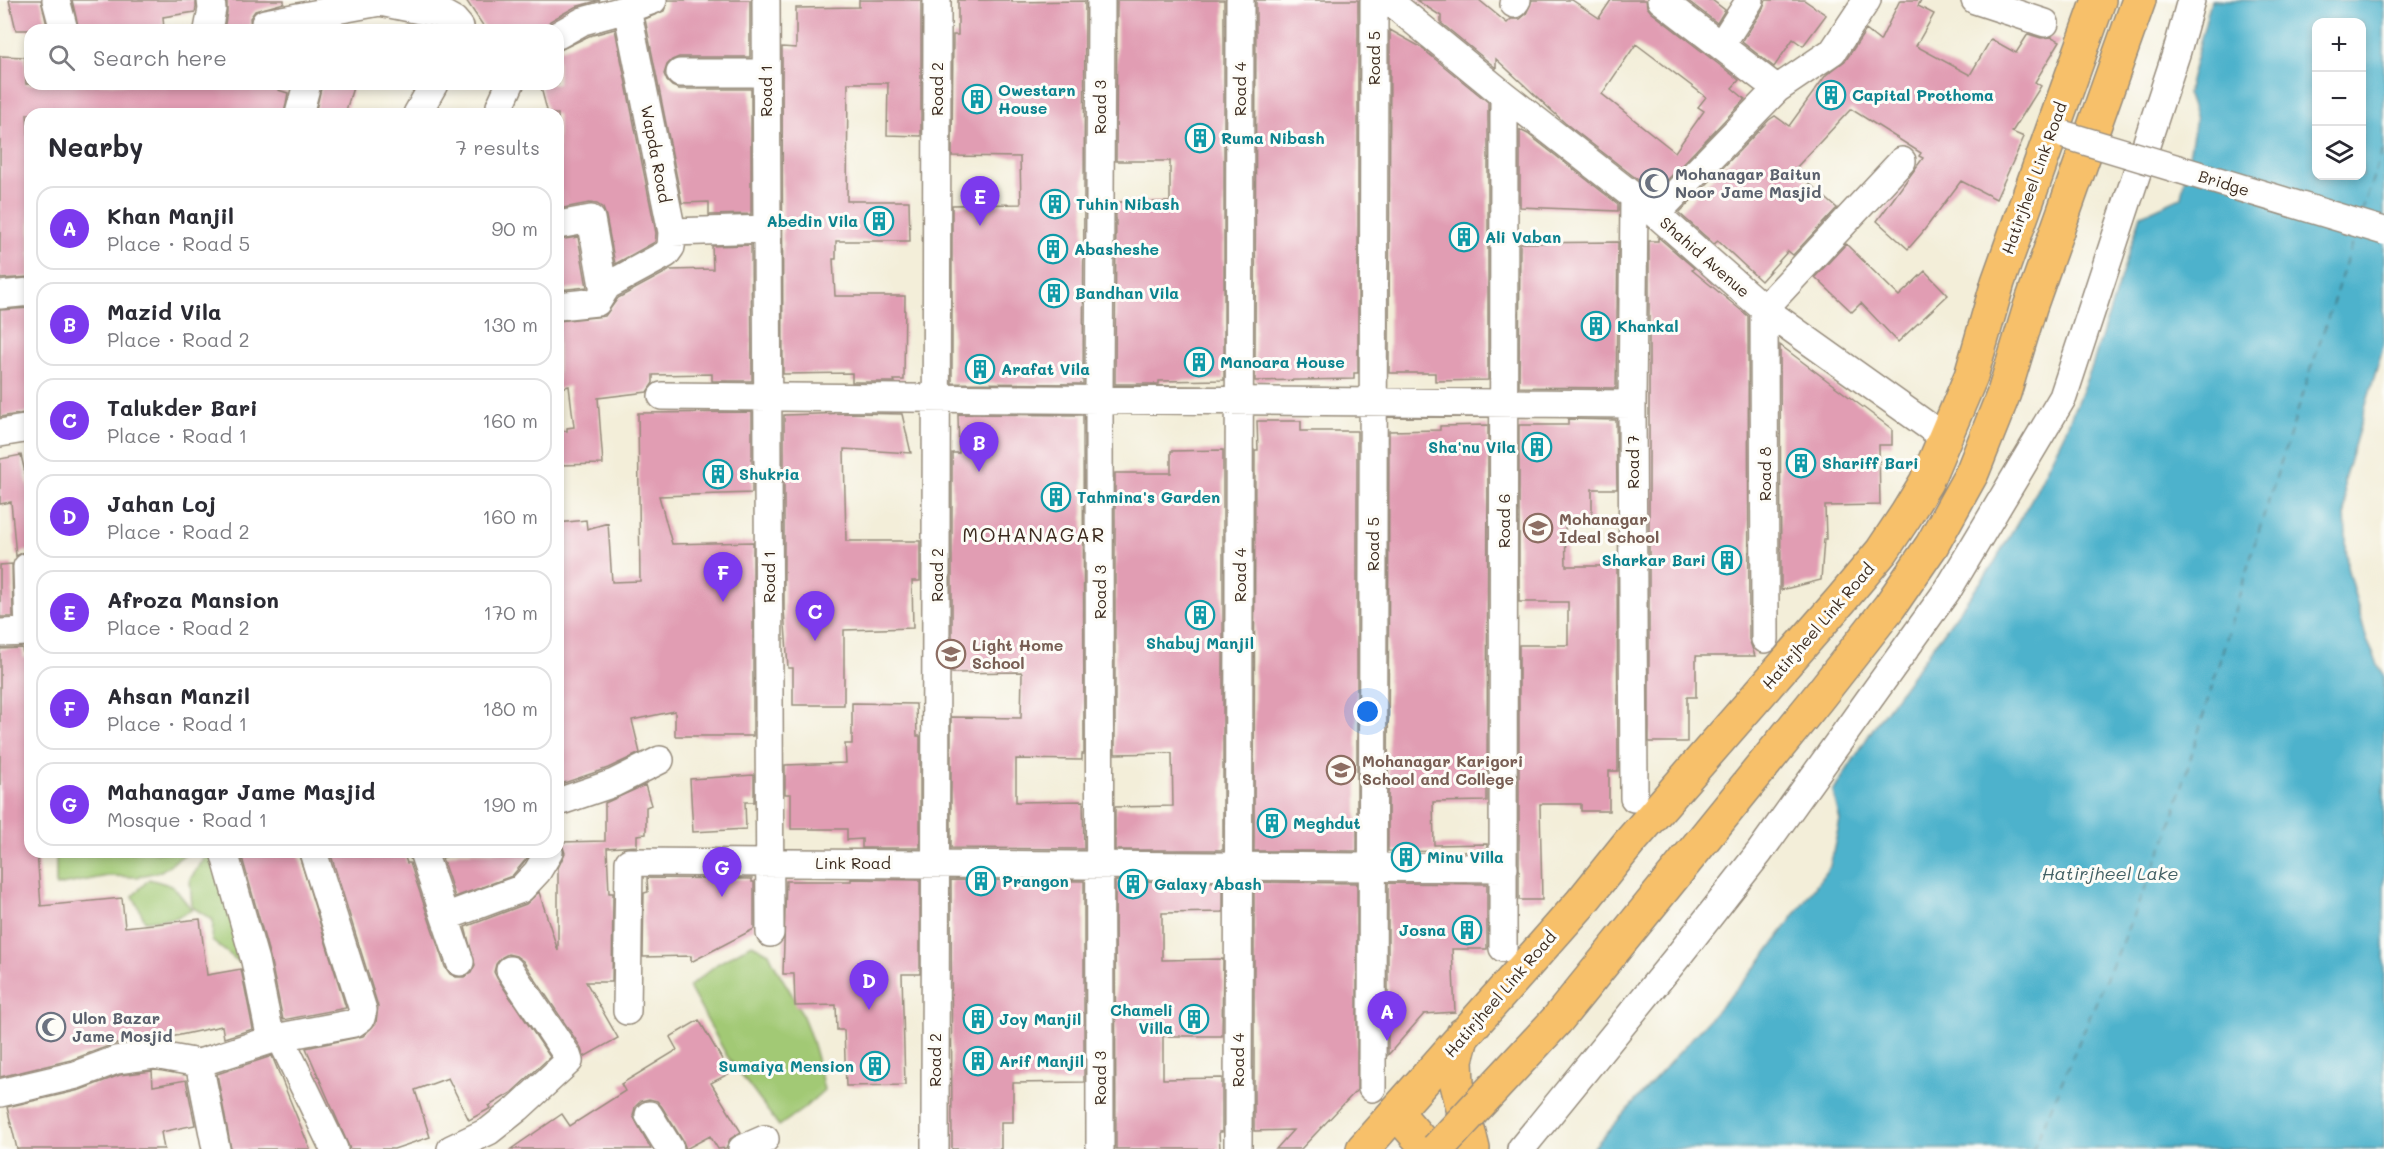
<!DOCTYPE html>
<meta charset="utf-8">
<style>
:root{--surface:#fff;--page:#f2f2f3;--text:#2b2b33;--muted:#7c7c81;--line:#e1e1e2;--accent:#7c3aed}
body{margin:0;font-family:Mali,sans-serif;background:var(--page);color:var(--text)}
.controls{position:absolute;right:18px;top:18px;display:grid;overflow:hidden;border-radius:12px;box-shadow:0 3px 9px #0003}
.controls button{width:54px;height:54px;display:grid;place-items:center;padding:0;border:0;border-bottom:2px solid var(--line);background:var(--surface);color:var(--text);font:30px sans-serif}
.you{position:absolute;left:1368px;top:712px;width:21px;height:21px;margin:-15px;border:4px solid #fff;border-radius:50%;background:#1a73e8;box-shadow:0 0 0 9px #1a73e833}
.badge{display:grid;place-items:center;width:39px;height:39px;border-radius:50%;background:var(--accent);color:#fff;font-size:20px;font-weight:700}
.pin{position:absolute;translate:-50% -50px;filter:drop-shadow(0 2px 3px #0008)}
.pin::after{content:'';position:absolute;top:32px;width:21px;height:18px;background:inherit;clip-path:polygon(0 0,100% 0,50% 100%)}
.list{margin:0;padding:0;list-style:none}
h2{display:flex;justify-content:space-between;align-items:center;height:78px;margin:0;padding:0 24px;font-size:26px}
h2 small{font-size:20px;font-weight:400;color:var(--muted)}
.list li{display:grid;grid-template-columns:39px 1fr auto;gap:18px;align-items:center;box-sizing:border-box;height:84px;margin:0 12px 12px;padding:0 12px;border:2px solid var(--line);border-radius:18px}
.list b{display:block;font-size:22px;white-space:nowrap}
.list p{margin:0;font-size:20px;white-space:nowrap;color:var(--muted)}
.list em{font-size:20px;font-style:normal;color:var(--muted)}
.icon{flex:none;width:33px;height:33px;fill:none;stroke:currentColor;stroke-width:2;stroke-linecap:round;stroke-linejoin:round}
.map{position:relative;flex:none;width:2384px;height:1149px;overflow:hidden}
.search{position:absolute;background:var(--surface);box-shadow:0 3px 9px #0003;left:24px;top:24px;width:540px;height:66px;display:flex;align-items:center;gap:15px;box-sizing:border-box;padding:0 21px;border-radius:18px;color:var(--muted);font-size:22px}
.panel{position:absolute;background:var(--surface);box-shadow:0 3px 9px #0003;left:24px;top:108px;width:540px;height:750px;border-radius:18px}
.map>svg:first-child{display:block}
.green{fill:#a2c974;stroke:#6e7a49;stroke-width:1.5}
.water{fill:#4db2cc;stroke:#446e75;stroke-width:1.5;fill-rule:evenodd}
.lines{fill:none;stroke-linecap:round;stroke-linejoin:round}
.ferry{stroke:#426064;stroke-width:1.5;stroke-dasharray:8 6;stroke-linecap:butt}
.building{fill:#e19db3;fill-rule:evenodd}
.minor-casing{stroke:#978c7c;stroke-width:30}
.major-casing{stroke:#978c7c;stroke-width:36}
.minor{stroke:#fff;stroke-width:27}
.major{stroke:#f7c06b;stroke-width:33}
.minor-bridge-casing{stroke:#978c7c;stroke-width:30;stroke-linecap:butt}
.major-bridge-casing{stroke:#978c7c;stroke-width:36;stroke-linecap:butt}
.minor-bridge{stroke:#fff;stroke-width:27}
.major-bridge{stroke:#f7c06b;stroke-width:33}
.labels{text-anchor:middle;stroke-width:6;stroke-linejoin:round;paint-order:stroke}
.street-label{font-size:16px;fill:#3b2a1e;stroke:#fdfcf7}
.culture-label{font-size:16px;font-weight:bold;fill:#0d838f;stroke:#fdfcf7;text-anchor:start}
.worship-label{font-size:16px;font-weight:bold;fill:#5b616d;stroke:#fdfcf7;text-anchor:start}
.education-label{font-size:16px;font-weight:bold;fill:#785e54;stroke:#fdfcf7;text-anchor:start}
.water-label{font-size:18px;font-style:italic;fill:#426064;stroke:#fdfcf7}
.quarter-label{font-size:20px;letter-spacing:1.5px;fill:#3b2a1e;stroke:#fdfcf7}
</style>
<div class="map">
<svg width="2384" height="1149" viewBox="0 0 2384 1149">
<rect width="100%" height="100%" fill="#fdfcf7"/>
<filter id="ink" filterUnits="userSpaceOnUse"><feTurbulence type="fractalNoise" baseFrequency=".0167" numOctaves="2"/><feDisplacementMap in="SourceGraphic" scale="12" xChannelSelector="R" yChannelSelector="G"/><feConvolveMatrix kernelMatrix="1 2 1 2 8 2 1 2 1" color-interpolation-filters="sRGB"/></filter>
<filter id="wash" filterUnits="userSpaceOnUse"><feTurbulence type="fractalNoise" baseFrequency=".008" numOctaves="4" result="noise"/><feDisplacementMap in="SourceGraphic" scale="24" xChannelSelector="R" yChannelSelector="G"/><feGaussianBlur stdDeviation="1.35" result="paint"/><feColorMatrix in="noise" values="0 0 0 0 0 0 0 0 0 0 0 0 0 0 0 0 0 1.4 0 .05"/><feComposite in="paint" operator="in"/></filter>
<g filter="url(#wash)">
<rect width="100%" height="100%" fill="#f3eed9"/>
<path class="green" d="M56,852H188L161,871L137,877L108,876L56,886Z
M208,853H217L249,960L238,961L212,941L213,920L192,907L190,879Z
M149,879L173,886L192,910L175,918L145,921L133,896Z
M752,944L769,953C777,973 791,990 800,1010C812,1035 818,1062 824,1090L803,1109L779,1126L727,1056L689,987L717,964Z"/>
<path class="water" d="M2211,0H2384V344L2344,480L2347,567L2367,640L2384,677V1149H1592L1758,965L1830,866L1840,820L1833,792L1876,724L1991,568L2031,500L2063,436L2092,366L2141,215L2181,197L2196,119L2187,93ZM2316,22H2362V176H2316Z"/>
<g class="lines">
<path class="ferry" d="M2362,212L2384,145
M2033,1149L2167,837L2257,536L2354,237"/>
</g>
<g id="blocks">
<path class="building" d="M9,0H41L48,30H16Z
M72,0H196V8L195,12L163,17L164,30H79Z
M227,0H284V3L255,11L250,18L251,30H224L227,12Z
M466,0H600L575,7L550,21L544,30H486Z
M668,0H750V57H679L672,60L667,65L664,74L667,81L672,86L679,89H751V214L709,215V202L682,203L645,19L664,11Z
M859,0H921V136L887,135L888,83H848L847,201H909L910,241H836V259H833L835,296H905L904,380H894L895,382H852V373L783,374L782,47L796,48V8L859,7Z
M958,0H1012V2L1085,1L1083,384L952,383V205L1021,204L1020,157L952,156L953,35H958Z
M1117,0H1224V380L1159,381V384H1115L1116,202H1170V161H1116Z
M1256,0H1358V373H1354V379L1255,381Z
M1416,0H1479L1507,23L1511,19H1520L1526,14L1532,0H1572L1599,18L1611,0H1646L1647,7L1651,12L1739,80L1732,88L1745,99L1655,193L1565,123L1496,59V68L1441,23V16ZM1636,44L1706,97L1698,107L1704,111L1675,152L1602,94Z
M1687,0H1712L1725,10L1717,23Z
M1766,0H1804L1826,15L1803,46L1793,39L1774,67L1742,42L1763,9Z
M1900,0H1921L1918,6L1934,14L1916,46L1970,75L1991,39L2016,53L2028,34L2041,38L2052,37L2060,41L2035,82L2041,86L2012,132L2024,137L1996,199L1961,181L1922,233L1908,249L1877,221L1923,158L1919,156L1921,153L1851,109L1794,170L1837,208L1793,255L1788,251L1761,281L1718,241L1714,244L1679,213L1769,120L1775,116L1789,126L1826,75L1846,60L1866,30L1880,41Z
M615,29L656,233L655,242L615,264L606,216L603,208L597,204L589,203L558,209V114H548L540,84H558V51L589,36Z
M1390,30L1419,46L1488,102V380L1435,381V373H1389Z
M0,56L25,57L26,84H279L278,90L288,93L284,114H27L30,163V277L0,279Z
M322,84H354L345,114H315Z
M1520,130L1528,134L1618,204V211L1520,207Z
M578,237L587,287L558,290V240Z
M1658,237L1694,268L1692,270L1748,316L1749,639L1755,656H1696V697H1687V742H1649V241H1658Z
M1618,242L1616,388L1519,387L1520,243Z
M1846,244L1899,296L1925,271L1948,295L1898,342L1861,303L1852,312L1815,277Z
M751,245L752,381H712V374L653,375V383L647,392L598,398L603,464L558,465V431H567V428L574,427L569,386L558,389V321L605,316L618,298L670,270L713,269L712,246Z
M30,308V340H27L30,367V412L0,417V310Z
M1780,345L1892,429V445H1879L1880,505L1825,506L1826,539H1824L1821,580L1781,590Z
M752,412V493L659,496L672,544L753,542V736H675V711L632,720L640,753L608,768L558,785V576L564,575L558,551V523L586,520L587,529L608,523L612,582L640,581L638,413Z
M851,413L902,414L911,453L844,449L846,541H920V581H912L913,628L844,630V705H793V668H788L784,609V415Z
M958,415V414L1083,415L1084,754H1082V760L1016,759V802L1083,801L1084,849L951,848V717L1021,718L1022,674L1021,672L952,673V453H959Z
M1568,419L1616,420L1617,489H1592V523H1565L1566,566H1617L1618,771H1609V811H1581V804H1540L1542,900H1519V645H1568V602H1519V425H1568Z
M1257,421H1301V431H1357V851H1254L1255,450H1258Z
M1488,425L1487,801L1433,802L1434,845L1487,844V852L1388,851L1389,431L1440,430V426Z
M1223,450V850H1115V807L1173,806L1172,753L1115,754V473H1171V451Z
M21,455L30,494V552L26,551L16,556L11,502L0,504V459Z
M12,564L13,617H0V565Z
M22,648L24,658H30V852H37L41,906L122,898L125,927L200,919L207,975L241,969L253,1029L224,1038L222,1026L157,1040L114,1044L71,1060L0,1077V649Z
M852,703L916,704L917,736H920V848H862V839L847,840V829H791V794H785V765L846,763L845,744H852Z
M754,775V802H745L746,829L693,832L690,779Z
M645,785L651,805L646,807V834L637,835V846L607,848L609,893H613L612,982H586L618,1038L584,1057L580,1046L523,961L516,956L508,954L502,957L496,964L494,972L497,978L550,1057L511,1093L489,1106L491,1108L469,1120L448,1078L415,1090L430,1137L394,1149H350L306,1048L363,1036L376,1023L378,1006L330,852H403L407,863H410L445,967L450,974L456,977H464L471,973L475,965L465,927L526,904L539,892L558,951V868L565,853L561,842L605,841V803Z
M249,852H298L346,1008L283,1020L270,957L241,854Z
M459,852H526L528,857L512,876L455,897L442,858Z
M647,878L752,879V882H754V929L691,962V956L643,957L644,893L648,892Z
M851,879L920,880V974H902L905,1085L846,1086L844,1030H837L836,1005L795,1006L794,974H783L786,881H851Z
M951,880L1084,881V1082L1013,1083V1122H1001V1149H952Z
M1115,881L1223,882V912L1162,913V960L1223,959L1222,1036H1163V1079L1222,1078V1132H1219L1220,1149H1116Z
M1254,882L1357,883V1090L1301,1149H1276L1293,1130L1254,1131Z
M1388,883L1487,884V949H1452L1455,1012L1424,1014L1388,1055Z
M699,1020L730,1073L711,1083L741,1132L730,1139L726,1148L718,1149L710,1136L686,1149L683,1141L662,1107L657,1101L649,1099L641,1101L635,1107L633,1116L651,1149H511L562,1114L570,1126L625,1091L621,1084L677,1050L670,1037Z
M272,1056L310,1149H231L217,1074Z
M152,1071L153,1086L186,1080L195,1125L161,1132L164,1149H17L7,1107L80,1090L120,1075Z"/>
</g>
</g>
<g filter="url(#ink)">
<use href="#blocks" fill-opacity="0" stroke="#978c7c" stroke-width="1.5"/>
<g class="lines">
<g class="minor-casing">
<path id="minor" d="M56,0L64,30
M653,0L627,9L672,232L767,229
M766,0L770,933
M1388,0L1504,95L1656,214L1764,309L1945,438
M1661,0L1777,89
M1975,0L2045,23
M1514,4L1517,0
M265,23L380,2L445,15L454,20L460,27L459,30
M208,30L212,9L211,0
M558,35L583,21L627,9
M1721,45L1750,0
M680,73H766
M500,106L510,84
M299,114L307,84
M417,114L434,84
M1656,214L1777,89L1833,51L1867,0
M558,225L591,219L604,291
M0,295L30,292
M558,306L597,302L607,286L666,254L671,247L672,232
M662,396L1632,404
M0,433L30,428
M0,633L29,632L27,567
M1765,639L1764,309L1902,161
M1634,798L1632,404L1634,198
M558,802L614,783L660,760
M224,852L255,961L271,1040
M423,852L460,962
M445,917L521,889L537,872L549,852
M1503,948L1504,95
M627,1011L629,862L1504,868
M280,1037L354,1023L361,1018L363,1010L313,852
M199,1063L216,1149
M1372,1088L1374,0
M0,1093L76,1075L116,1060L154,1055L199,1063L280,1037L334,1149
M649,1115L670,1149
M451,1149L489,1131L518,1108L569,1061L567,1055L510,970
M742,1149L765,1139
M935,1149L937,0
M1100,1149L1099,399L1101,0
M1238,1149L1240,0
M1521,1149L1679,955L1759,853L1949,588L2063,397L2177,51L2191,0"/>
</g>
<g class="major-casing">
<path id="major" d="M1557,1020L1817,699L1890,606L1932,545L1972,473L2004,393L2030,307L2139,0
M1463,1034L1456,1060L1457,1084L1473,1149
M1397,1113L1428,1149
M1363,1149L1580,904L1629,843L1841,600L1882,551L1906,515L1926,482L1971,376L1998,282L2099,0"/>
</g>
<use href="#minor" class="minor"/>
<use href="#major" class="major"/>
<g class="minor-bridge-casing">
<path id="minor-bridge" d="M2065,135L2384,231"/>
</g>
<g class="major-bridge-casing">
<path id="major-bridge" d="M1437,1149L1557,1020"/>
</g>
<use href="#minor-bridge" class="minor-bridge"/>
<use href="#major-bridge" class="major-bridge"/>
</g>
</g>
<defs>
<g id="building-ring" transform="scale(1.5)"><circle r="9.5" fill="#fdfcf7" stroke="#0f9aa8" stroke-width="1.5"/><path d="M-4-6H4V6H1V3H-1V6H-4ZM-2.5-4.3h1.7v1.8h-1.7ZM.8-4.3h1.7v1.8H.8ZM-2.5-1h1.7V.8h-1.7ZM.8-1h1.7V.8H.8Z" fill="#0f9aa8"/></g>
<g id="mosque-ring" transform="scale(1.5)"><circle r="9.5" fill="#fdfcf7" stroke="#6b7280" stroke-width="1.5"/><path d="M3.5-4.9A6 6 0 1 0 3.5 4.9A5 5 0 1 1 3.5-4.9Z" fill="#6b7280"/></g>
<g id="school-ring" transform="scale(1.5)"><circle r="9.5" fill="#fdfcf7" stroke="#8d6e63" stroke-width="1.5"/><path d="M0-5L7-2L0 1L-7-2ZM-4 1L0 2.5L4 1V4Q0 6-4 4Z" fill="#8d6e63"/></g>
<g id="university-ring" transform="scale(1.5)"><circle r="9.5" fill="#fdfcf7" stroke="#8d6e63" stroke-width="1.5"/><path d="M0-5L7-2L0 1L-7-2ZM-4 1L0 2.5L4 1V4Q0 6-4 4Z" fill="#8d6e63"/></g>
</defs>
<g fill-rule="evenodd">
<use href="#building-ring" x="1831" y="95"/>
<use href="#building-ring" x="977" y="99"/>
<use href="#building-ring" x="1200" y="138"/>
<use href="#mosque-ring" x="1654" y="183"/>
<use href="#building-ring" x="1055" y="204"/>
<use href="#building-ring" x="879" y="221"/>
<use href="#building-ring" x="1464" y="237"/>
<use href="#building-ring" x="1053" y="249"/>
<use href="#building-ring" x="1054" y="293"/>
<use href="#building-ring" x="1596" y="326"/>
<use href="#building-ring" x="1199" y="362"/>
<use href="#building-ring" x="980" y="369"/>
<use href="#building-ring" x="1537" y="447"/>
<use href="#building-ring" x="1801" y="463"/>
<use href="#building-ring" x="718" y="474"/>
<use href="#building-ring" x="1056" y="497"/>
<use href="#school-ring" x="1538" y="528"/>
<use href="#building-ring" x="1727" y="560"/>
<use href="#building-ring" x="1200" y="615"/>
<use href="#school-ring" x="951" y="654"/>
<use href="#university-ring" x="1341" y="770"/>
<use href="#building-ring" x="1272" y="823"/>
<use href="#building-ring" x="1406" y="857"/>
<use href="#building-ring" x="981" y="881"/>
<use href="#building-ring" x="1133" y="884"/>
<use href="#building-ring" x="1467" y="930"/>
<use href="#building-ring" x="978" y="1019"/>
<use href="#building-ring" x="1194" y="1019"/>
<use href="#mosque-ring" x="51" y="1027"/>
<use href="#building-ring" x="978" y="1061"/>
<use href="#building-ring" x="875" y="1066"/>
</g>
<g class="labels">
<g class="street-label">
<text transform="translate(1374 58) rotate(-90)" y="6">Road 5</text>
<text transform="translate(937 89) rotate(-90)" y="6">Road 2</text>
<text transform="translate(1240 89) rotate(-90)" y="6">Road 4</text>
<text transform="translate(766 91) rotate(-90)" y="6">Road 1</text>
<text transform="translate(1100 107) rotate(-90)" y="6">Road 3</text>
<text transform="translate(656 154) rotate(79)" y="6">Wapda Road</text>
<text transform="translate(2034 178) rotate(-70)" y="6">Hatirjheel Link Road</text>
<text transform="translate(2224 183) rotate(17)" y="6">Bridge</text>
<text transform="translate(1705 257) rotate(41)" y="6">Shahid Avenue</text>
<text transform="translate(1633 462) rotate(-90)" y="6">Road 7</text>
<text transform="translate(1765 474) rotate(-90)" y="6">Road 8</text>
<text transform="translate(1504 521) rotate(-90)" y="6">Road 6</text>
<text transform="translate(1373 544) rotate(-90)" y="6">Road 5</text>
<text transform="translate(937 575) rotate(-90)" y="6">Road 2</text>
<text transform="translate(1240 575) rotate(-90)" y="6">Road 4</text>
<text transform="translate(769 577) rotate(-90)" y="6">Road 1</text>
<text transform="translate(1100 592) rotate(-90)" y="6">Road 3</text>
<text transform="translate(1818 626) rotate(-49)" y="6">Hatirjheel Link Road</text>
<text x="853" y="869">Link Road</text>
<text transform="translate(1500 994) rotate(-49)" y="6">Hatirjheel Link Road</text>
<text transform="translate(935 1060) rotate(-90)" y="6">Road 2</text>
<text transform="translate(1238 1060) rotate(-90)" y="6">Road 4</text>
<text transform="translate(1100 1078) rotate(-90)" y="6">Road 3</text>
</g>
<g class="culture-label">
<text x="998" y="96">Owestarn<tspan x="998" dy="18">House</tspan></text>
<text x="1852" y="101">Capital Prothoma</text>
<text x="1221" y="144">Ruma Nibash</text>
<text x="1076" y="210">Tuhin Nibash</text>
<text x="858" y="227" text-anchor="end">Abedin Vila</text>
<text x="1485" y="243">Ali Vaban</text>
<text x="1074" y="255">Abasheshe</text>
<text x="1075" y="299">Bandhan Vila</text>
<text x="1617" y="332">Khankal</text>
<text x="1220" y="368">Manoara House</text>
<text x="1001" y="375">Arafat Vila</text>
<text x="1516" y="453" text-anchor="end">Sha'nu Vila</text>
<text x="1822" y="469">Shariff Bari</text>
<text x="739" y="480">Shukria</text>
<text x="1077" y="503">Tahmina's Garden</text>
<text x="1706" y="566" text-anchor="end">Sharkar Bari</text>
<text x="1200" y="649" text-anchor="middle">Shabuj Manjil</text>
<text x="1293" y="829">Meghdut</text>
<text x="1427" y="863">Minu Villa</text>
<text x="1002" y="887">Prangon</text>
<text x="1154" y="890">Galaxy Abash</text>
<text x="1446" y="936" text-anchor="end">Josna</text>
<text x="1173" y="1016" text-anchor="end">Chameli<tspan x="1173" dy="18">Villa</tspan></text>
<text x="999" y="1025">Joy Manjil</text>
<text x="999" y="1067">Arif Manjil</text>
<text x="854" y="1072" text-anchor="end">Sumaiya Mension</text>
</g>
<g class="worship-label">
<text x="1675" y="180">Mohanagar Baitun<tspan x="1675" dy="18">Noor Jame Masjid</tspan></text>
<text x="72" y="1024">Ulon Bazar<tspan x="72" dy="18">Jame Mosjid</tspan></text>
</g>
<g class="education-label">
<text x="1559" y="525">Mohanagar<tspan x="1559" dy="18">Ideal School</tspan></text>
<text x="972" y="651">Light Home<tspan x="972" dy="18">School</tspan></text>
<text x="1362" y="767">Mohanagar Karigori<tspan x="1362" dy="18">School and College</tspan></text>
</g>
<g class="water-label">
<text x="2110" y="880">Hatirjheel Lake</text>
</g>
<g class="quarter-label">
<text x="1034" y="542">MOHANAGAR</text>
</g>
</g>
</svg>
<div class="controls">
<button>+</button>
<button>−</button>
<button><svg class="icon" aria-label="layers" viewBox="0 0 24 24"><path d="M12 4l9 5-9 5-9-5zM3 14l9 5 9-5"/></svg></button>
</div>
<div class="you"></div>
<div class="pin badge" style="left:1387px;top:1041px">A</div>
<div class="pin badge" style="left:979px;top:472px">B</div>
<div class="pin badge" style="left:815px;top:641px">C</div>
<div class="pin badge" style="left:869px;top:1010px">D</div>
<div class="pin badge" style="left:980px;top:226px">E</div>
<div class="pin badge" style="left:723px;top:602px">F</div>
<div class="pin badge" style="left:722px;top:897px">G</div>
<div class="search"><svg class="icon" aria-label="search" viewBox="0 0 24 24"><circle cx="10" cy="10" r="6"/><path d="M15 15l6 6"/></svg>Search here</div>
<section class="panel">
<h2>Nearby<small>7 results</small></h2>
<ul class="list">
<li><span class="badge">A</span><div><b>Khan Manjil</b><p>Place · Road 5</p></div><em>90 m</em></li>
<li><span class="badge">B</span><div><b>Mazid Vila</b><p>Place · Road 2</p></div><em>130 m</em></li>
<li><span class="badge">C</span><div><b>Talukder Bari</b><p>Place · Road 1</p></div><em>160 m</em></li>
<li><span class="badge">D</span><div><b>Jahan Loj</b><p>Place · Road 2</p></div><em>160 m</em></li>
<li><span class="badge">E</span><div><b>Afroza Mansion</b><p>Place · Road 2</p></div><em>170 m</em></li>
<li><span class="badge">F</span><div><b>Ahsan Manzil</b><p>Place · Road 1</p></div><em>180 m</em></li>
<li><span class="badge">G</span><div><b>Mahanagar Jame Masjid</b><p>Mosque · Road 1</p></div><em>190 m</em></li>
</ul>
</section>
</div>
